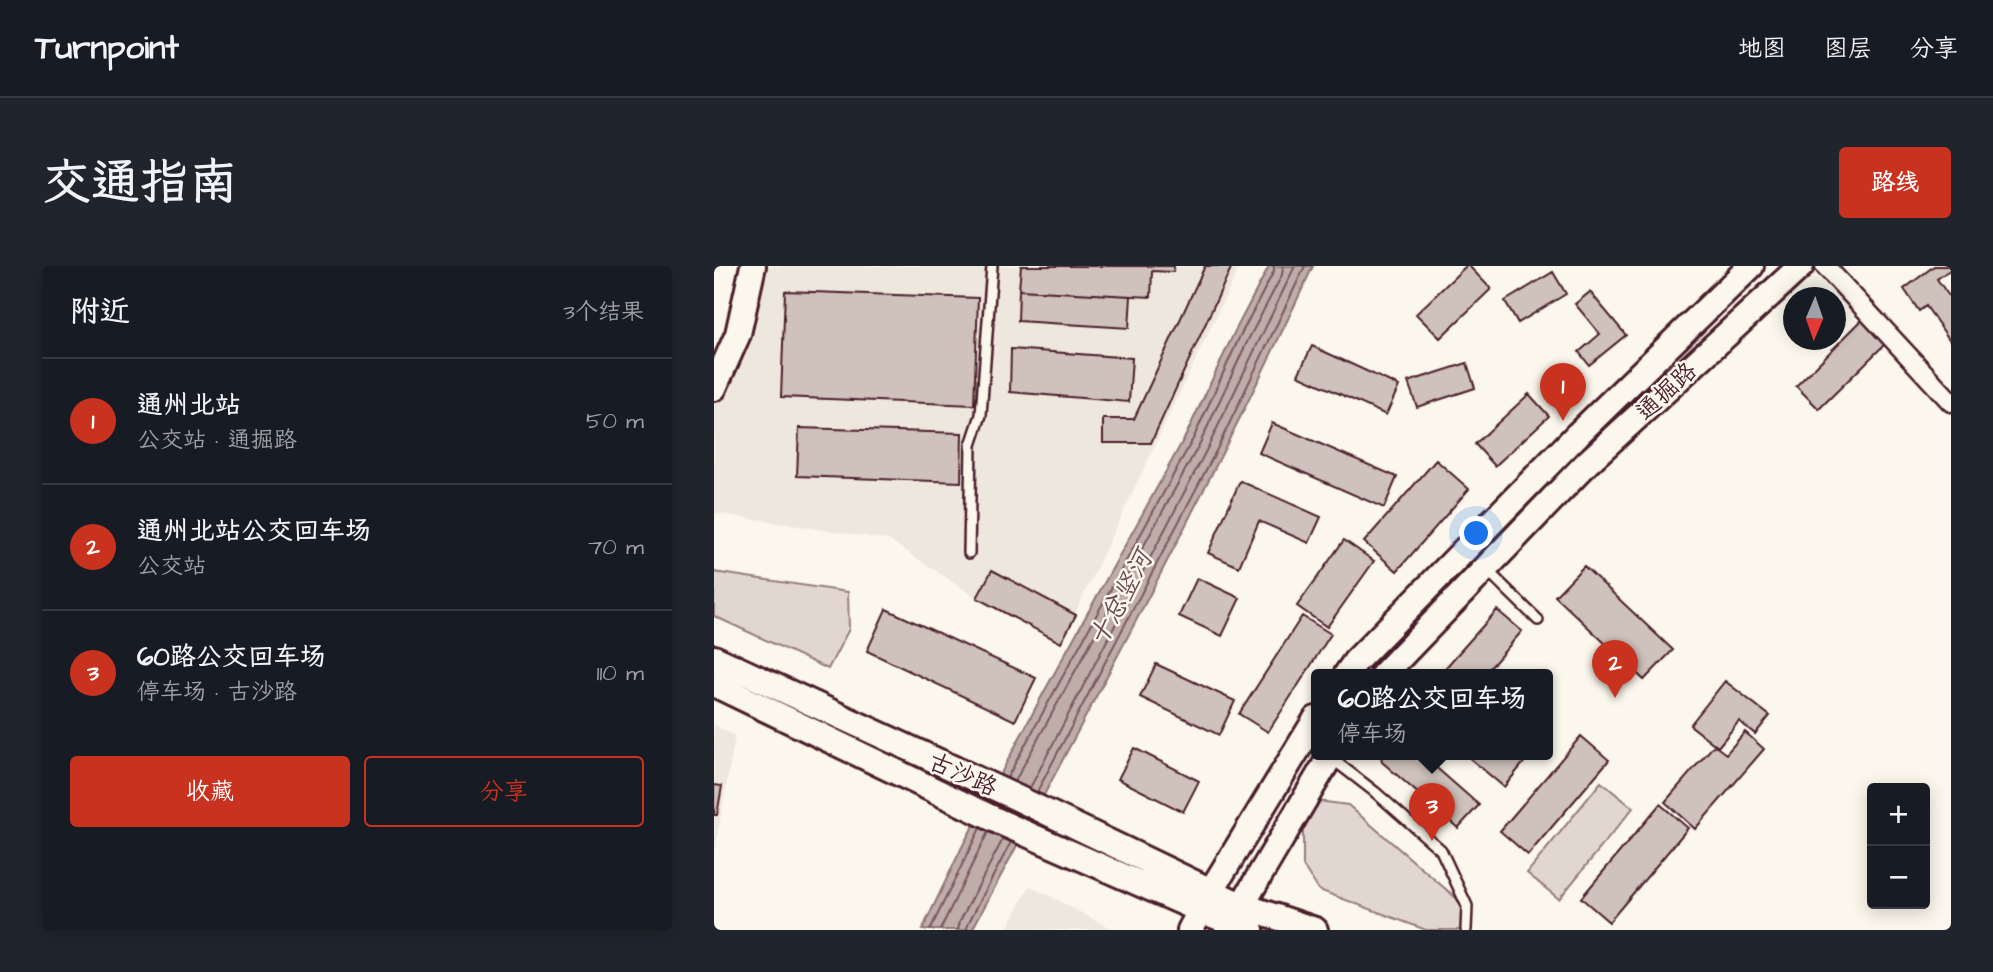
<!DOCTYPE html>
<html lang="zh">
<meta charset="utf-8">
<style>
:root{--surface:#171b24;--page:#20242c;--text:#f1f3f6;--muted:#9ea1a6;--line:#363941;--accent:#c8321e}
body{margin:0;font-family:"Architects Daughter","LXGW WenKai TC",sans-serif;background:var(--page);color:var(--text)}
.controls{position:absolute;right:21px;bottom:21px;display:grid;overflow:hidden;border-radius:7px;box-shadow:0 4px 18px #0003}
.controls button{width:63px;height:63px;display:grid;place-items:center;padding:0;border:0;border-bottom:2px solid var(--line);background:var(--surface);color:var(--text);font:35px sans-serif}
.compass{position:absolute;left:1069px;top:21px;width:63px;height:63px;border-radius:50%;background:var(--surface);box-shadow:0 4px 18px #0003;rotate:182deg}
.you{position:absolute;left:763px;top:268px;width:24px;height:24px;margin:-18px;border:5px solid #fff;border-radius:50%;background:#1a73e8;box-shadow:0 0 0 10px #1a73e833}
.badge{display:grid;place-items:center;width:46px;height:46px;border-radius:50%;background:var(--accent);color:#fff;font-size:23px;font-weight:700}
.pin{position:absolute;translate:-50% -58px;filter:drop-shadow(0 2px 4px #0008)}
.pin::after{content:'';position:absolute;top:37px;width:24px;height:21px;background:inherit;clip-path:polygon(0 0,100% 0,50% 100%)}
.popup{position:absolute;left:597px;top:403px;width:242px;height:91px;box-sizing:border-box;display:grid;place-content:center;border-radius:7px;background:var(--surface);filter:drop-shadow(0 2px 5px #0005);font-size:23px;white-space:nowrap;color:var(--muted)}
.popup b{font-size:26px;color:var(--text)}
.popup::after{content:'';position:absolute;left:50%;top:100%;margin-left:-14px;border:14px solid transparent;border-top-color:var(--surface)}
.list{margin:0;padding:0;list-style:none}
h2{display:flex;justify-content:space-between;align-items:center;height:91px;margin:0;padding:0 28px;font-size:30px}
h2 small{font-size:23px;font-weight:400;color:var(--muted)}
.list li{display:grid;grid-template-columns:46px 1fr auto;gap:21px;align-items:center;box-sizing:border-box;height:126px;padding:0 28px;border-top:2px solid var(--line)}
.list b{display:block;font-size:26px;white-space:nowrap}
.list p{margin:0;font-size:23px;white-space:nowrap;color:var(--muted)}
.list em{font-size:23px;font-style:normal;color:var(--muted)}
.actions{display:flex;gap:14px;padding:21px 28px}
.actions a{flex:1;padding:16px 0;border:2px solid var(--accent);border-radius:7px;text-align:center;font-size:24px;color:var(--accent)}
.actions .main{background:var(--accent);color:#fff}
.map{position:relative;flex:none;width:1237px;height:664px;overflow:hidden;border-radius:7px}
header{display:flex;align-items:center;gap:42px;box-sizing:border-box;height:98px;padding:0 35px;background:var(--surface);border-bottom:2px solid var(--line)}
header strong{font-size:33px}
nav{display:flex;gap:38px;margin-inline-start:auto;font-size:24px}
.intro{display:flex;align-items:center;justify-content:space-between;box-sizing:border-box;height:168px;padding:0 42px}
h1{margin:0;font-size:49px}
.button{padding:18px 32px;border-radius:7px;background:var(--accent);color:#fff;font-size:24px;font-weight:700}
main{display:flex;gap:42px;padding:0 42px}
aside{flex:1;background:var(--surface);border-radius:7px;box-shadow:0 4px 18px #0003}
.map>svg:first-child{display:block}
.built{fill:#eee7de}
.green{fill:#e2d7d0;stroke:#967b7e;stroke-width:2}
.water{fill:#bfadaa;stroke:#907477;stroke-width:2}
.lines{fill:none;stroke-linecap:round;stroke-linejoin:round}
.shore{stroke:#79585e;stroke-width:2}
.building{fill:#cfc2bc;stroke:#4a1f2b;stroke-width:2}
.lane-casing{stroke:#4a1f2b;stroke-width:14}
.street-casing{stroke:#4a1f2b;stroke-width:23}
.secondary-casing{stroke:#4a1f2b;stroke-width:30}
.lane{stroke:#fbf7ec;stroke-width:9}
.street{stroke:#fbf7ec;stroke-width:18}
.secondary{stroke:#fbf7ec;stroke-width:24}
.labels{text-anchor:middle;stroke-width:5;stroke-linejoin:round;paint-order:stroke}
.street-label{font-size:24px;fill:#4a1f2b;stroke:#fbf7ec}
.water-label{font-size:26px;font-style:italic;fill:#6d4a51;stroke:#fbf7ec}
</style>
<header>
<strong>Turnpoint</strong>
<nav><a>地图</a><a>图层</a><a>分享</a></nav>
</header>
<div class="intro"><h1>交通指南</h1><a class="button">路线</a></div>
<main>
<aside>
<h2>附近<small>3个结果</small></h2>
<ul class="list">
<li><span class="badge">1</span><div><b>通州北站</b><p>公交站 · 通掘路</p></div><em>50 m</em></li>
<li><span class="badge">2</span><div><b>通州北站公交回车场</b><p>公交站</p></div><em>70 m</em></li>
<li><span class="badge">3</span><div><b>60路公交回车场</b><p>停车场 · 古沙路</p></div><em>110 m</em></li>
</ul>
<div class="actions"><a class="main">收藏</a><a>分享</a></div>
</aside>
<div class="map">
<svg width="1237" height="664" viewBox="0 0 1237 664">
<rect width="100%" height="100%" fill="#fbf7ec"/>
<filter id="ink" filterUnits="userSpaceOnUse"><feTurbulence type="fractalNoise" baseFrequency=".0143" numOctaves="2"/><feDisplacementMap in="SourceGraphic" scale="14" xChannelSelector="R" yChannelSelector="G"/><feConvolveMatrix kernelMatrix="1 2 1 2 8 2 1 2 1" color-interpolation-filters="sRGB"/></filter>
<g filter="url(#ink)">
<path class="built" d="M39,0H526L347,377L263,332L175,274L0,247V122Z
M0,459L21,470L1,583H0Z
M316,620L400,664H292Z"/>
<path class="green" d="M0,306L134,326L135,363L114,403L0,350Z
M887,516L919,542L845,633L813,607Z
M604,535L634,539L756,644L752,664H712L605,624L589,600V565Z"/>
<path class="water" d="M555,0H599C494,225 375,444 258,664H208L249,579L330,426L472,169L520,67Z"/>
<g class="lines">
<path class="shore" d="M293,512L479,173L526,70L560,5V0
M301,515L486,177L534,74L568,9L569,0
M316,522L495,179L581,0
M323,526L503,183L591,0
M216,664L266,562
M226,664L274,566
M244,664L246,655L289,573
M253,664L254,658L297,576"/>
</g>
<path class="building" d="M307,0H460L459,6L438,5L437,31L305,24Z
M491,0H518L437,177H389V153H420Z
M752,0H755L777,23L726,72L702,48Z
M1220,0H1237V3L1223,13L1237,33V76L1212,40L1205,45L1190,23Z
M839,6L852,28L804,57L791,35Z
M305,24L417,30L415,62L304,55Z
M71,25L264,32L260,139L67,131Z
M876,26L912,69L875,99L865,86L886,68L861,38Z
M1150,52L1174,75L1105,143L1082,120Z
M598,80L685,120L672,149L584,109Z
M297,83L418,92L415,136L296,126Z
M753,97L761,122L703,141L694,116Z
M815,128L835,150L781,200L761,178Z
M558,157L683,211L670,242L545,187Z
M85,162L248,167L247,216L83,210Z
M722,194L755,223L683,305L650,276Z
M526,215L607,251L595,277L545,255L525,301L494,287Z
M630,274L660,295L613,361L583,340Z
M870,300L959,384L930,414L841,330Z
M278,304L362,349L347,377L263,332Z
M483,312L526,332L508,370L465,350Z
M172,343L322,412L301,455L153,385Z
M783,344L808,365L770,409H725Z
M588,350L617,368L554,466L525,448Z
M442,398L521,435L505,469L426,431Z
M1011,415L1056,450L1041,468L1025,455L1004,481L976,459Z
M1031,466L1050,483L981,563L951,536L1000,479L1012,488Z
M867,470L895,494L814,589L786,565Z
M420,482L485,515L469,546L404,513Z
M667,489H708L765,539L744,562L668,496Z
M752,489H816L790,521Z
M0,519L8,520L3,549H0Z
M946,538L974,562L895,656L867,632Z"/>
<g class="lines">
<g class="lane-casing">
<path id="lane" d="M255,287L257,179L267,149L278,0
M773,304L824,354
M617,492L661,526L727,584L753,640L752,664"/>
</g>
<g class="street-casing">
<path id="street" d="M1111,0L1237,136"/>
</g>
<g class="secondary-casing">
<path id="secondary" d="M0,122L24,68L39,0
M0,392L301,531L497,625L527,639L601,664
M632,409L641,396L864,168L1037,0
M669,409L873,197L1087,0
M0,418L286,556L486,644L537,664
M521,651L617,489
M476,664L497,625L602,453"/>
</g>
<use href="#lane" class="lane"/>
<use href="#street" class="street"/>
<use href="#secondary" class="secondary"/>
</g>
</g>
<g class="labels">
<g class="street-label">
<text transform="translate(952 125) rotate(-43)" y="8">通掘路</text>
<text transform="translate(249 508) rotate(24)" y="8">古沙路</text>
</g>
<g class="water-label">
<text transform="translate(406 332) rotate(-62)" y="9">十总竖河</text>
</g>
</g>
</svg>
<div class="controls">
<button>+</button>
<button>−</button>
</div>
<svg class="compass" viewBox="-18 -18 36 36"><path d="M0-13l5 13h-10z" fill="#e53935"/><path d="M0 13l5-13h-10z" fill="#9ea1a6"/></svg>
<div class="you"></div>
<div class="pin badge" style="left:849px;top:155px">1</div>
<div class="pin badge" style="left:901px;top:432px">2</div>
<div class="pin badge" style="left:718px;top:575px">3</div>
<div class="popup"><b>60路公交回车场</b>停车场</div>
</div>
</main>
